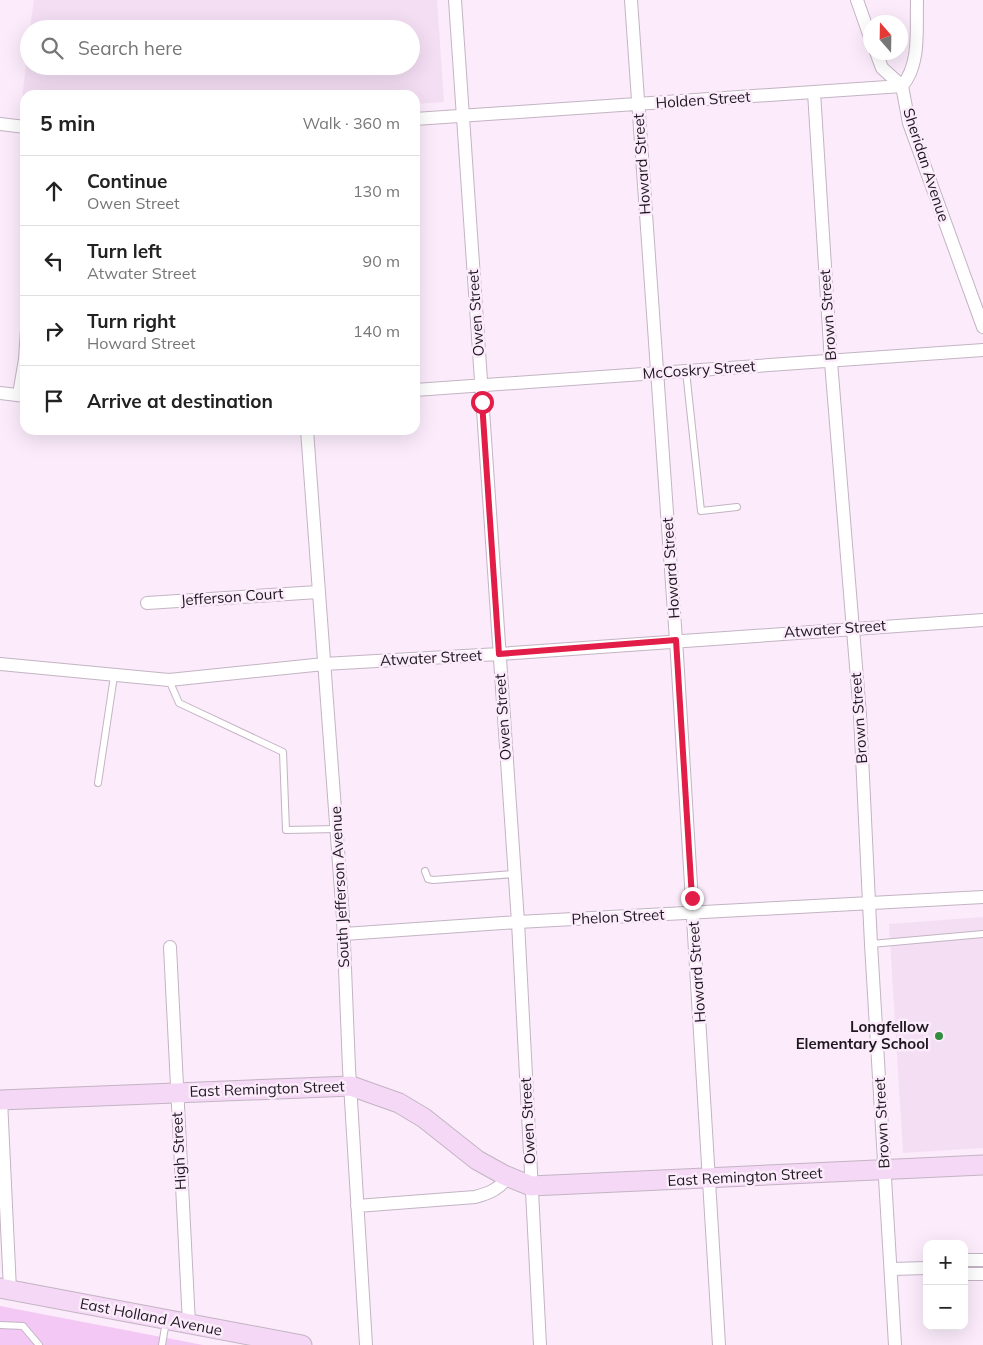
<!DOCTYPE html>
<meta charset="utf-8">
<style>
:root{--surface:#fff;--page:#f2f2f2;--text:#222;--muted:#767676;--line:#e0e0e0}
body{margin:0;font-family:Mulish,sans-serif;background:var(--page);color:var(--text)}
.controls{position:absolute;right:15px;bottom:15px;display:grid;overflow:hidden;border-radius:10px;box-shadow:0 5px 20px #0002}
.controls button{width:45px;height:45px;display:grid;place-items:center;padding:0;border:0;border-bottom:1px solid var(--line);background:var(--surface);color:var(--text);font:25px sans-serif}
.compass{position:absolute;left:863px;top:15px;width:45px;height:45px;border-radius:50%;background:var(--surface);box-shadow:0 5px 20px #0002;rotate:340deg}
.stop{position:absolute;width:15px;height:15px;margin:-11px;border:4px solid #e11d48;border-radius:50%;background:#fff}
.stop.end{background:#e11d48;border-color:#fff;box-shadow:0 1px 5px #0008}
.list{margin:0;padding:0;list-style:none}
h2{display:flex;justify-content:space-between;align-items:center;height:65px;margin:0;padding:0 20px;font-size:21px}
h2 small{font-size:16px;font-weight:400;color:var(--muted)}
.list li{display:grid;grid-template-columns:32px 1fr auto;gap:15px;align-items:center;box-sizing:border-box;height:70px;padding:0 20px;border-top:1px solid var(--line)}
.list b{display:block;font-size:19px;white-space:nowrap}
.list p{margin:0;font-size:16px;white-space:nowrap;color:var(--muted)}
.list em{font-size:16px;font-style:normal;color:var(--muted)}
.icon{flex:none;width:28px;height:28px;fill:none;stroke:currentColor;stroke-width:2;stroke-linecap:round;stroke-linejoin:round}
.map{position:relative;flex:none;width:983px;height:1345px;overflow:hidden}
.search{position:absolute;background:var(--surface);box-shadow:0 5px 20px #0002;left:20px;top:20px;width:400px;height:55px;display:flex;align-items:center;gap:12px;box-sizing:border-box;padding:0 18px;border-radius:28px;color:var(--muted);font-size:19px}
.panel{position:absolute;background:var(--surface);box-shadow:0 5px 20px #0002;left:20px;top:90px;width:400px;height:345px;border-radius:15px}
.map>svg:first-child{display:block}
.built{fill:#f4def4}
.green{fill:#f4c8f5}
.lines{fill:none;stroke-linecap:round;stroke-linejoin:round}
.lane-casing{stroke:#c3b4c3;stroke-width:8}
.street-casing{stroke:#c3b4c3;stroke-width:14}
.secondary-casing{stroke:#c3b4c3;stroke-width:21}
.lane{stroke:#fff;stroke-width:6}
.street{stroke:#fff;stroke-width:12}
.secondary{stroke:#f4d8f5;stroke-width:19}
.route{stroke:#e11d48;stroke-width:6}
.poi-dot{fill:#338d3e;stroke:#fbebfb;stroke-width:2}
.labels{text-anchor:middle;stroke-width:5;stroke-linejoin:round;paint-order:stroke}
.street-label{font-size:15px;fill:#1e181e;stroke:#fbebfb}
.poi-label{font-size:15px;font-weight:bold;fill:#1e181e;stroke:#fbebfb;text-anchor:end}
</style>
<div class="map">
<svg width="983" height="1345" viewBox="0 0 983 1345">
<rect width="100%" height="100%" fill="#fbebfb"/>
<path class="built" d="M34,0H437L444,102L415,104V95H25V107H21L29,41V66H411V29H30Z
M983,917V1148L903,1153L889,924Z"/>
<path class="green" d="M0,1306L203,1345H0Z"/>
<g class="lines">
<g class="lane-casing">
<path id="lane" d="M686,371L701,511L737,507
M16,394L22,359L25,315
M169,680L179,703L283,752L286,830L337,829
M98,783L114,676
M425,871L428,879L433,880L515,874
M871,944L983,934
M0,1325L23,1326L39,1345
M162,1345L166,1321"/>
</g>
<g class="street-casing">
<path id="street" d="M455,0L518,922L540,1345
M631,0L677,655L719,1345
M857,0L870,37
M876,52L882,68L902,86
M902,86L909,123L983,327
M902,86C921,64 916,28 917,0
M814,92L831,362L860,715L871,944L895,1345
M415,119L902,86
M0,124L25,127
M415,390L983,350
M0,393L25,396
M307,430L343,918L349,1068L366,1345
M147,603L318,592
M0,664L169,680L324,664L499,654L983,620
M344,934L518,922L983,897
M170,947L189,1324
M1,1100L10,1290
M357,1206L475,1197C490,1193 499,1189 508,1177
M964,1260H983
M892,1269L927,1268
M964,1274H983"/>
</g>
<g class="secondary-casing">
<path id="secondary" d="M0,1100L351,1086L399,1103L424,1118L477,1160L504,1175L531,1186L983,1165
M0,1288L302,1345"/>
</g>
<use href="#lane" class="lane"/>
<use href="#street" class="street"/>
<use href="#secondary" class="secondary"/>
</g>
<g class="lines">
<path class="route" d="M482,402L499,654L676,640L692,898"/>
</g>
<circle class="poi-dot" cx="939" cy="1036" r="5"/>
<g class="labels">
<g class="street-label">
<text transform="translate(703 100) rotate(-4)" y="5">Holden Street</text>
<text transform="translate(642 164) rotate(-94)" y="5">Howard Street</text>
<text transform="translate(926 165) rotate(72)" y="5">Sheridan Avenue</text>
<text transform="translate(476 313) rotate(-94)" y="5">Owen Street</text>
<text transform="translate(828 315) rotate(-94)" y="5">Brown Street</text>
<text transform="translate(699 370) rotate(-4)" y="5">McCoskry Street</text>
<text transform="translate(671 568) rotate(-94)" y="5">Howard Street</text>
<text transform="translate(232 597) rotate(-4)" y="5">Jefferson Court</text>
<text transform="translate(835 629) rotate(-4)" y="5">Atwater Street</text>
<text transform="translate(431 658) rotate(-3)" y="5">Atwater Street</text>
<text transform="translate(503 717) rotate(-94)" y="5">Owen Street</text>
<text transform="translate(859 718) rotate(-94)" y="5">Brown Street</text>
<text transform="translate(340 887) rotate(-93)" y="5">South Jefferson Avenue</text>
<text transform="translate(618 917) rotate(-3)" y="5">Phelon Street</text>
<text transform="translate(697 972) rotate(-94)" y="5">Howard Street</text>
<text transform="translate(267 1089) rotate(-2)" y="5">East Remington Street</text>
<text transform="translate(528 1121) rotate(-93)" y="5">Owen Street</text>
<text transform="translate(882 1123) rotate(-93)" y="5">Brown Street</text>
<text transform="translate(179 1151) rotate(-93)" y="5">High Street</text>
<text transform="translate(745 1177) rotate(-3)" y="5">East Remington Street</text>
<text transform="translate(151 1317) rotate(11)" y="5">East Holland Avenue</text>
</g>
<g class="poi-label">
<text x="929" y="1032">Longfellow<tspan x="929" dy="17">Elementary School</tspan></text>
</g>
</g>
</svg>
<div class="controls">
<button>+</button>
<button>−</button>
</div>
<svg class="compass" viewBox="-18 -18 36 36"><path d="M0-13l5 13h-10z" fill="#e53935"/><path d="M0 13l5-13h-10z" fill="#767676"/></svg>
<div class="stop" style="left:482px;top:402px"></div>
<div class="stop end" style="left:692px;top:898px"></div>
<div class="search"><svg class="icon" aria-label="search" viewBox="0 0 24 24"><circle cx="10" cy="10" r="6"/><path d="M15 15l6 6"/></svg>Search here</div>
<section class="panel">
<h2>5 min<small>Walk · 360 m</small></h2>
<ul class="list">
<li><svg class="icon" aria-label="ahead" viewBox="0 0 24 24"><path d="M12 20V5M6 11l6-6 6 6"/></svg><div><b>Continue</b><p>Owen Street</p></div><em>130 m</em></li>
<li><svg class="icon" aria-label="left" viewBox="0 0 24 24"><path d="M17 20v-9H6M10 6l-5 5 5 5"/></svg><div><b>Turn left</b><p>Atwater Street</p></div><em>90 m</em></li>
<li><svg class="icon" aria-label="right" viewBox="0 0 24 24"><path d="M7 20v-9h11M14 6l5 5-5 5"/></svg><div><b>Turn right</b><p>Howard Street</p></div><em>140 m</em></li>
<li><svg class="icon" aria-label="arrive" viewBox="0 0 24 24"><path d="M6 21V4h12l-3 4 3 4H6"/></svg><div><b>Arrive at destination</b></div></li>
</ul>
</section>
</div>
